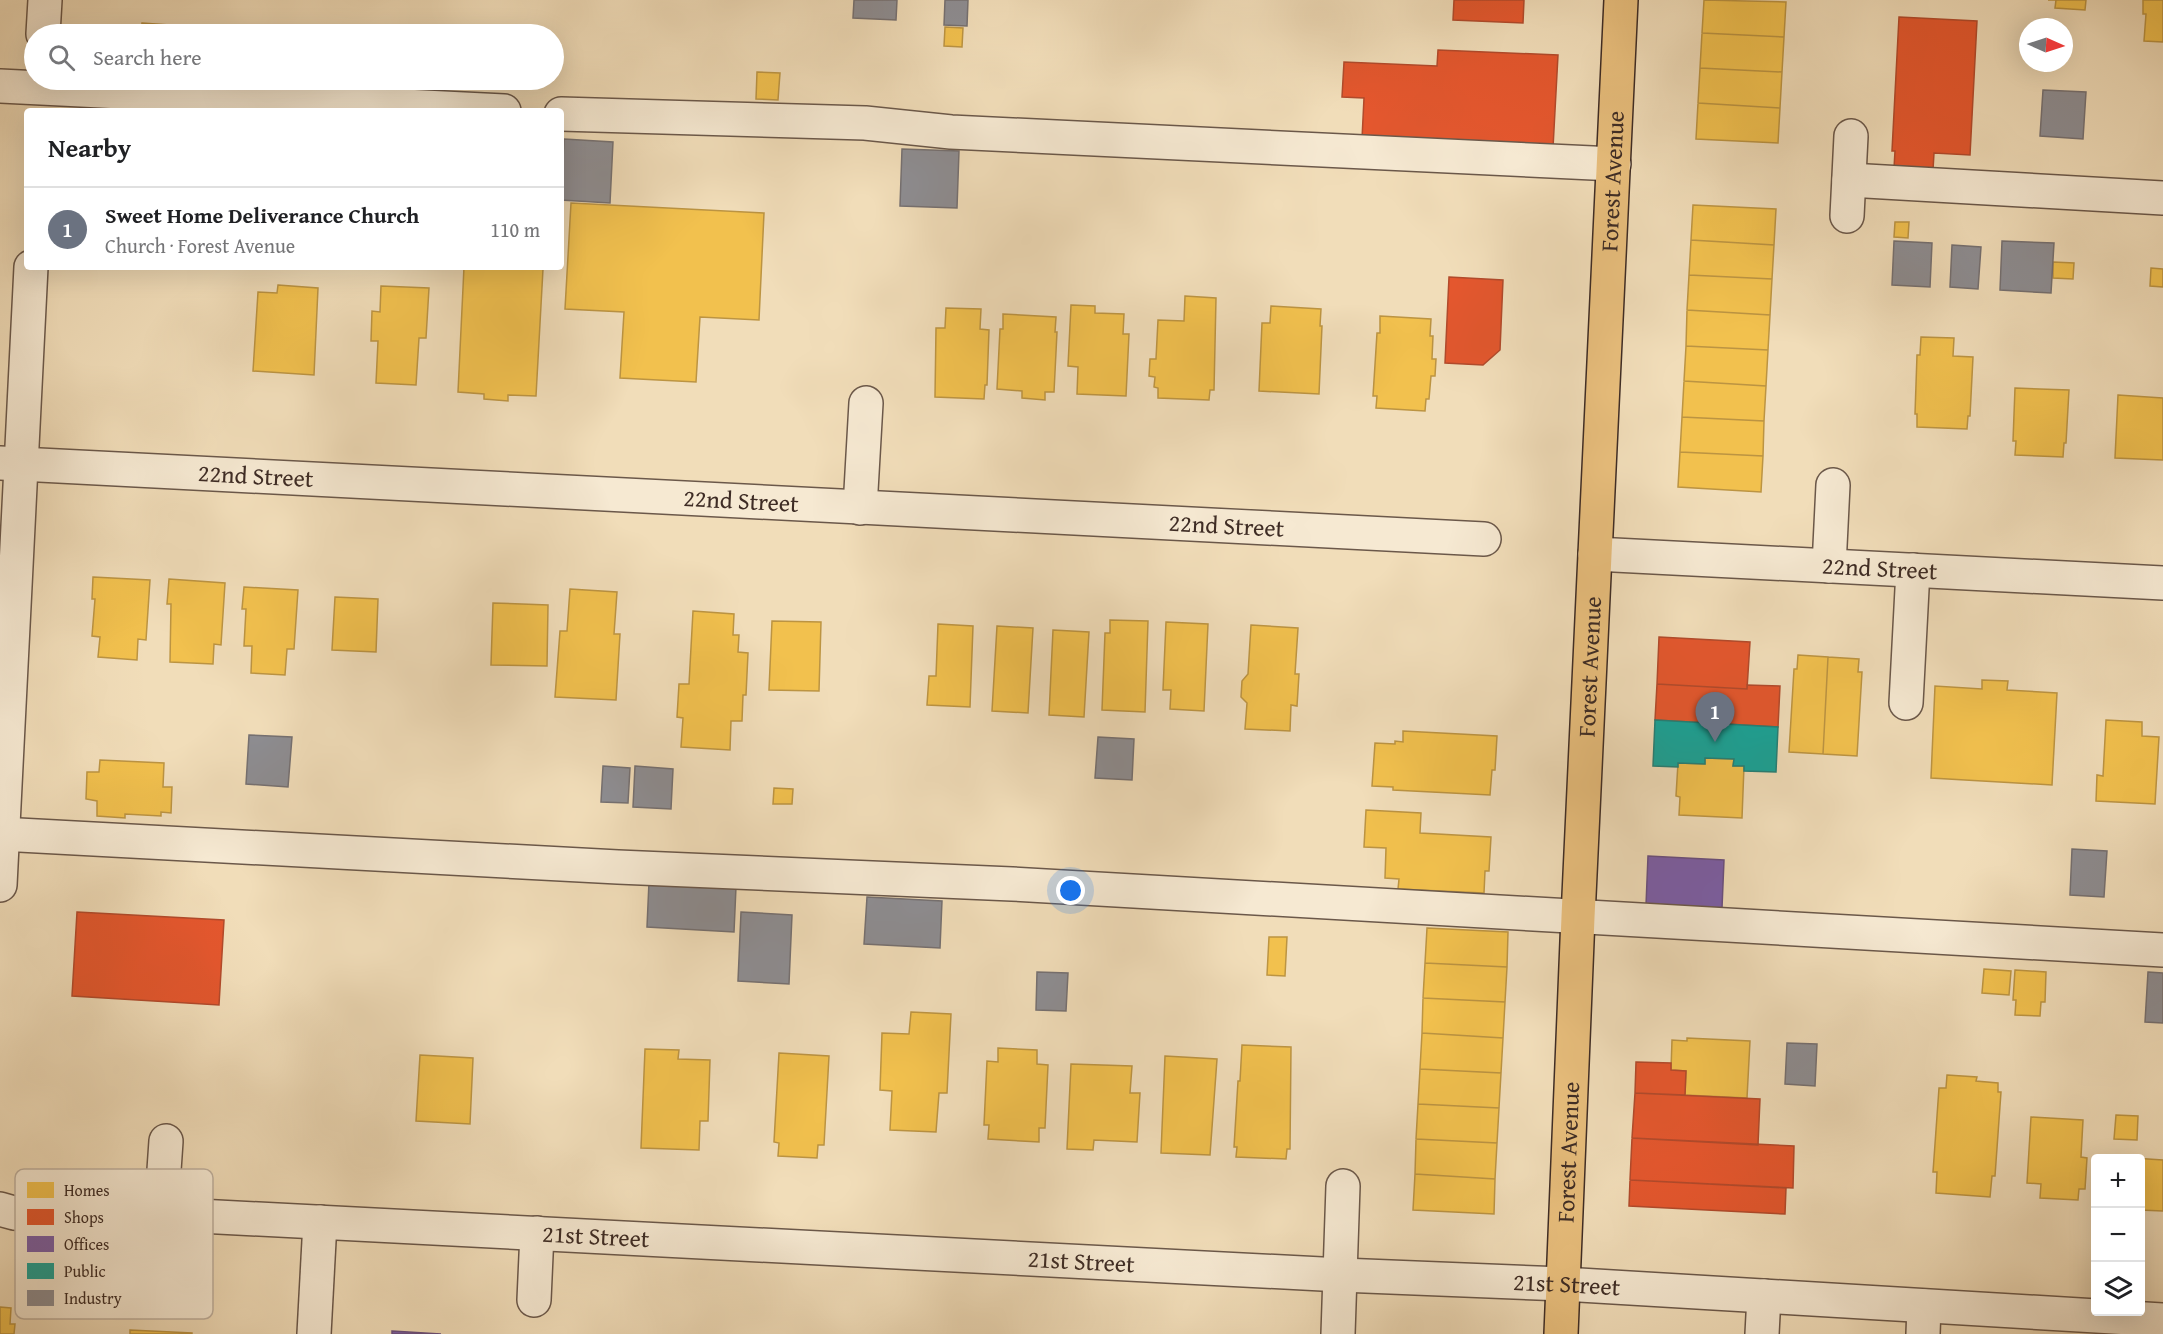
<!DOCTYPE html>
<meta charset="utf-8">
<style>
:root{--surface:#fff;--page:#f2f2f2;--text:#202124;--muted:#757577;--line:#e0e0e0;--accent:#d93025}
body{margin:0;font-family:"Gentium Book Plus",serif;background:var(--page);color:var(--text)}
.controls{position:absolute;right:18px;bottom:18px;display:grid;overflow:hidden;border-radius:6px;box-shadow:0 6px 24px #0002}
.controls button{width:54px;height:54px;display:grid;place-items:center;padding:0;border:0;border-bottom:2px solid var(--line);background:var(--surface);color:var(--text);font:30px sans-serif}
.compass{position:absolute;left:2019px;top:18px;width:54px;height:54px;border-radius:50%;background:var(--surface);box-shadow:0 6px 24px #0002;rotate:93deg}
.you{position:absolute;left:1071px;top:891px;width:21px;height:21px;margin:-15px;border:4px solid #fff;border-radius:50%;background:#1a73e8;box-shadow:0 0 0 9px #1a73e833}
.badge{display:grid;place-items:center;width:39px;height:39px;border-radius:50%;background:var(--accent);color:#fff;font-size:20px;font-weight:700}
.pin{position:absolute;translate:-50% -50px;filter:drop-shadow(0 2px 3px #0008)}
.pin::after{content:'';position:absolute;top:32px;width:21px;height:18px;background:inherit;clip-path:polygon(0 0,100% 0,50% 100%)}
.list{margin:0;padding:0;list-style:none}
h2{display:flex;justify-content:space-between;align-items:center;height:78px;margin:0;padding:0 24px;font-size:26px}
h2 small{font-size:20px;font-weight:400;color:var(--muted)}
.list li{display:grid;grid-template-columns:39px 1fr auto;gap:18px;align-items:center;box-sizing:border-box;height:84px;padding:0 24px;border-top:2px solid var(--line)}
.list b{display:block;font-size:22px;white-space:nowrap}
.list p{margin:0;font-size:20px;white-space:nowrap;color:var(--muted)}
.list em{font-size:20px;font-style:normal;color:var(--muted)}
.icon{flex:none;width:33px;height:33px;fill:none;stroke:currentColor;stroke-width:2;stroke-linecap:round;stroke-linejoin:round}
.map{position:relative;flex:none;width:2163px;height:1334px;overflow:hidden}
.search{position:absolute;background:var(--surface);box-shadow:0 6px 24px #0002;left:24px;top:24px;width:540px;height:66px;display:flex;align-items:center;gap:15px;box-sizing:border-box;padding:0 21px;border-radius:33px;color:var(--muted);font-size:22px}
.panel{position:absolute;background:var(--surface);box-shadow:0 6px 24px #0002;left:24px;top:108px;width:540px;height:162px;border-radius:6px}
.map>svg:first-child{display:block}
.homes{fill:#f2c14e;stroke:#bc9442;stroke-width:1.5}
.shops{fill:#e4572e;stroke:#b24a2b;stroke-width:1.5}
.offices{fill:#7b5ea7;stroke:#694f80;stroke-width:1.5}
.public{fill:#17a398;stroke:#237f76;stroke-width:1.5}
.industry{fill:#8d8d92;stroke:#757071;stroke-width:1.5}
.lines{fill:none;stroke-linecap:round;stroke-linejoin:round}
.minor-casing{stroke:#6b584a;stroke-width:36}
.major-casing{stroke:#3e2c25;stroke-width:36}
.minor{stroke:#f6e9d2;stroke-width:33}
.major{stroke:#e8be7c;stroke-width:33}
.labels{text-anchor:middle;stroke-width:6;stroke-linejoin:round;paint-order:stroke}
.street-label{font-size:24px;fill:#3e2c25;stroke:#f6e9d2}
.key{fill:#f6e9d2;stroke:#bfb09e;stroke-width:1.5}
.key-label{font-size:16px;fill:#3e2c25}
</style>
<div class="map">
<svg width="2163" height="1334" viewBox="0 0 2163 1334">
<rect width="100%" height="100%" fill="#f1ddb9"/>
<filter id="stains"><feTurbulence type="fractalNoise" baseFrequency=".00333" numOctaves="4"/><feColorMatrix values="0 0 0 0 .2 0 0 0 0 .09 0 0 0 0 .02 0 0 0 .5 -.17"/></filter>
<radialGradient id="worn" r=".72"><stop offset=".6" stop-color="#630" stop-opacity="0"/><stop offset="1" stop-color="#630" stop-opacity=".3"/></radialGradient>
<path class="homes" d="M1704,0L1786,2L1784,37L1702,33Z
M2048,0H2086L2085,10L2055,8L2056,0Z
M2143,0H2163V42L2144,41L2146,14H2143Z
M142,23L197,27L196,34H141Z
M945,27L963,28L962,47L944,46Z
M1702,33L1784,37L1782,72L1700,68Z
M1700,68L1782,72L1780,108L1698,103Z
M757,72L780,73L778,100L756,99Z
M1698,103L1780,108L1778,143L1696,139Z
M130,105L205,111H129Z
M571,203L764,213L759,320L700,317L696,382L620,378L624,312L565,309Z
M1693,205L1776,209L1774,245L1691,240Z
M1895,222H1909L1908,238L1894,237Z
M1691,240L1774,245L1772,279L1689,275Z
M2053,262L2074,263L2073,279L2053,278Z
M464,267L543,269L536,396L508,395V401L484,399V394L458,392Z
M2151,268L2163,269V287L2150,286Z
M1689,275L1772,279L1770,315L1687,310Z
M278,285L318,288L314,375L253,371L258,292L277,293Z
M381,286L429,288L426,338H419L416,385L376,383L378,341H371L372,311L380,312Z
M1185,296L1216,298L1214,390H1210L1209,400L1158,398V388L1154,387L1155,377L1149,376L1150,359H1156L1158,320L1184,321Z
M1071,305L1095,306V313L1124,314L1123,334H1129L1126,396L1077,394L1078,367L1068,366Z
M1271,306L1321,309L1320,326H1322L1319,394L1259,391L1262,323H1270Z
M946,308L981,309L980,329L989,330L987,385H985L984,399L935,397L936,328H945Z
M1687,310L1770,315L1768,350L1686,346Z
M1003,314L1056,317L1055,332H1057L1054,392H1045V400L1022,398V391L997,389L1000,329H1003Z
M1380,316L1431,319L1430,336H1433L1432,359H1436L1435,376H1431L1429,399H1426L1425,411L1376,408L1377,396H1373L1377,333H1380Z
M1921,337L1954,338L1953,356L1973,357L1970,416H1968L1967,429L1917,427V414H1915L1917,355H1920Z
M1686,346L1768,350L1766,386L1684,381Z
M1684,381L1766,386L1764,421L1682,417Z
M2015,388L2069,390L2066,443H2064L2063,457L2015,455L2016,441H2013Z
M2118,395L2163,398V460L2115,458Z
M1682,417L1764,421L1763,456L1680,452Z
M1680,452L1763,456L1761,492L1678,487Z
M93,577L150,580L146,640L138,639L137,660L98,657L100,637L92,636L95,599H92Z
M169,579L225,583L221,645L214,644L213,664L170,662L171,604H167Z
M244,587L298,590L294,649H287L285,675L251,673L252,646H244L246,609H242Z
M570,589L617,592L614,634H620L616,700L555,697L560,631H567Z
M335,597L378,599L376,652L332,650Z
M493,603L548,605L547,666L491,665Z
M693,611L734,614L733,635H739L738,652L748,653L746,695H743L742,721H731L730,750L681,747L683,718L677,717L679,684H689Z
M1110,620L1148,621L1145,712L1102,710L1105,633H1110Z
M772,621L821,622L819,691L769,690Z
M1166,622L1208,624L1204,711L1170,709L1171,690H1163Z
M938,624L973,626L970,707L927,705L929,676H936Z
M1251,625L1298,628L1295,674H1299L1297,706L1291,705L1290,731L1245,729L1247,703L1241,697L1242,681L1248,674Z
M997,626L1033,628L1028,713L992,711Z
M1053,630L1089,632L1084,717L1049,715Z
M1798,655L1828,657L1823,754L1789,752L1794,669H1797Z
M1828,657L1859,659L1858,672H1862L1857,756L1823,754Z
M1982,680L2008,681L2007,690L2057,693L2052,785L1931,778L1935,686L1982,689Z
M2106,720L2142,722V736L2159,737L2155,804L2096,801L2097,775L2103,776Z
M1403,731L1497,736L1495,770H1492L1490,795L1393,790V787L1372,786L1375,743L1395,744V741L1403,742Z
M1705,758L1734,759L1733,766H1744L1742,818L1679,815L1680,797L1676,796L1678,763L1705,764Z
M100,760L164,763L163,787H172L171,813L161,812V816L125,814V818L97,816V801L86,799L87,772H99Z
M774,788L793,789L792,804H773Z
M1366,810L1421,813L1420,833L1491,837L1489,871H1485L1484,893L1398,889L1399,879L1385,878L1386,848L1364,847Z
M1427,928L1508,932L1507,967L1425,963Z
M1269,937H1287L1285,976L1267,975Z
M1425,963L1507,967L1505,1002L1423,998Z
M1984,969L2011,971L2009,995L1982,993Z
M2015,970L2046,972L2045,1002H2041L2040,1016L2015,1015L2016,1000H2013Z
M1423,998L1505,1002L1503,1038L1422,1033Z
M911,1012L951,1014L947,1093H939L936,1132L890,1130L892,1091L880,1090L882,1033L909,1034Z
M1422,1033L1503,1038L1501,1073L1420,1069Z
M1687,1038L1750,1041L1747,1098L1685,1095L1686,1071L1671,1070L1672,1040L1687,1041Z
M1242,1045L1291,1047L1290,1149H1287L1286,1159L1236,1157L1237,1147H1234L1238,1081H1240Z
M998,1048L1037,1050V1064L1048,1065L1045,1128H1039V1142L988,1139L989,1125H984L987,1061L998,1062Z
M645,1049L679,1050L678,1059L710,1060L708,1121H700L699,1150L641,1148Z
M779,1053L829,1056L824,1145H818L817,1158L778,1156L779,1143L774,1142Z
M420,1055L473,1058L470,1124L416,1121Z
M1165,1056L1217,1059L1210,1155L1161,1153Z
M1071,1064L1132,1066L1130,1093H1140L1137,1142L1094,1140L1093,1150L1067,1149Z
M1420,1069L1501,1073L1499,1108L1418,1104Z
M1947,1075L1977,1077L1976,1081L1998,1083V1092H2001L1995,1176H1992L1990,1197L1936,1193L1937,1172H1933L1939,1088H1946Z
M1418,1104L1499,1108L1497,1143L1416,1139Z
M2116,1115L2138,1116L2137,1140L2114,1139Z
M2031,1117L2083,1120L2081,1157L2087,1158L2085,1189H2079L2078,1200L2040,1198L2041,1184L2027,1183Z
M1416,1139L1497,1143L1495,1179L1415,1174Z
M2118,1157L2163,1160V1211L2140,1210V1158Z
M1415,1174L1495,1179L1494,1214L1413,1210Z
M0,1307L11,1308L10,1324H15L14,1334H0Z
M130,1330L192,1333V1334H130Z"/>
<path class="shops" d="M1454,0H1524L1523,23L1453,20Z
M1899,17L1977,21L1970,155L1934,153L1933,170L1894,168L1895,151H1892Z
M1438,50L1558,55L1553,148L1362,139L1364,98L1342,97L1344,62L1437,66Z
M1449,277L1503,280L1500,350L1483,365L1445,363Z
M1659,637L1750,642L1747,689L1657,684Z
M1657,684L1747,689V685L1780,686L1778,727L1655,720Z
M77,912L224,920L219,1005L72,996Z
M1636,1062L1671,1063V1070L1686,1071L1685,1095L1635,1093Z
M1635,1093L1760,1099L1758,1145L1632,1138Z
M1632,1138L1794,1146L1793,1188L1630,1180Z
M1630,1180L1786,1188L1785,1214L1629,1206Z"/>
<path class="offices" d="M1648,856L1724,860L1722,908L1646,905Z
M392,1331L441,1334H392Z"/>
<path class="public" d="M1655,720L1778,727L1776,772L1744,771V766H1733L1734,759L1705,758V764L1678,763V767L1653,766Z"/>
<path class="industry" d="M854,0H897L896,20L853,18Z
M945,0H968L967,26L944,25Z
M282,80H319L318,85L282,83Z
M2043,90L2086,92L2083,139L2040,136Z
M564,139L613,142L610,203L561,200Z
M902,149L959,151L957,208L900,206Z
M1894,241L1932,243L1930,287L1892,285Z
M2002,241L2054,243L2051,293L2000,290Z
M1952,245L1981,247L1978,289L1950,287Z
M249,735L292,737L288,787L246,784Z
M1098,737L1134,739L1132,780L1095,778Z
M603,766L630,768L628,803L601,802Z
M635,766L673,769L671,809L633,807Z
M2072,849L2107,851L2104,897L2070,895Z
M649,882L736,887L734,932L647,927Z
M867,897L942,901L940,948L864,944Z
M741,912L792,915L789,984L738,981Z
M1037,972L1068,973L1066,1011L1036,1010Z
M2148,972L2163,973V1023L2145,1022Z
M1787,1043L1817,1044L1815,1086L1785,1084Z"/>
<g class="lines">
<g class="minor-casing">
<g id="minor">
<path d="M43,34L45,0"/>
<path d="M0,86L504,111"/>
<path d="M561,114L865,123L951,132L1614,164"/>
<path d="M1849,180L2163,198"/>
<path d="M1847,216L1851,136"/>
<path id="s1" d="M0,463L1484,539"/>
<path d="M860,508L866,403"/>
<path id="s2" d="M1595,554L2163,583"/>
<path d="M1829,566L1833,485"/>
<path d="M1906,703L1913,570"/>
<path d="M0,834L618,867L1012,884L2163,950"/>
<path d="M0,885L31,267"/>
<path id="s3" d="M0,1209L14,1213L39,1215L161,1214L1341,1275L1563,1284L2163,1320"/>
<path d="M161,1214L166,1141"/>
<path d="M534,1300L537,1233"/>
<path d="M314,1334L320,1222"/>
<path d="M1338,1334L1343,1186"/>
<path d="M1762,1334L1764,1296"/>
<path d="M1923,1334L1924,1306"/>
</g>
</g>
<g class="major-casing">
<g id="major">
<path id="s4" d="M1561,1334L1578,917L1621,0"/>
</g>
</g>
<use href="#minor" class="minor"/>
<use href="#major" class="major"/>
</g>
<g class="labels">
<g class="street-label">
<text dy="8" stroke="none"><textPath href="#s4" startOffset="1154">Forest Avenue</textPath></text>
<text dy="8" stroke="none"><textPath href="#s1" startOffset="256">22nd Street</textPath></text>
<text dy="8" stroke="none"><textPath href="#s1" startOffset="742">22nd Street</textPath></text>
<text dy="8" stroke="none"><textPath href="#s1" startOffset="1228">22nd Street</textPath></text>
<text dy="8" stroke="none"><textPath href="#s2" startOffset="285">22nd Street</textPath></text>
<text dy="8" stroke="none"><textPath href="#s4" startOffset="668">Forest Avenue</textPath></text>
<text dy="8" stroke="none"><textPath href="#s4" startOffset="182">Forest Avenue</textPath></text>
<text dy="8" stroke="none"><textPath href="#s3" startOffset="597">21st Street</textPath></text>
<text dy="8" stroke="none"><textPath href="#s3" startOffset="1083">21st Street</textPath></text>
<text dy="8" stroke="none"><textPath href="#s3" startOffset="1569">21st Street</textPath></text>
</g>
</g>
<rect x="15" y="1169" width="198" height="150" rx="9" class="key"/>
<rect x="27" y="1182" width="27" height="16" fill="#f2c14e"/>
<rect x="27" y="1209" width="27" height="16" fill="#e4572e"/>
<rect x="27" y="1236" width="27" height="16" fill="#7b5ea7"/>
<rect x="27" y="1263" width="27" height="16" fill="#17a398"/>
<rect x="27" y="1290" width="27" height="16" fill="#8d8d92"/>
<g class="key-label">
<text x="64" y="1196">Homes</text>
<text x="64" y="1223">Shops</text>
<text x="64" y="1250">Offices</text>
<text x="64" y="1277">Public</text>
<text x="64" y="1304">Industry</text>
</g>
<rect width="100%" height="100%" filter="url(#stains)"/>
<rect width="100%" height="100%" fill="url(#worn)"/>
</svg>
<div class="controls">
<button>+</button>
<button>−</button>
<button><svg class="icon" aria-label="layers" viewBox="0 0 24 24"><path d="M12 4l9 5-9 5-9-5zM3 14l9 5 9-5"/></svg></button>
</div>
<svg class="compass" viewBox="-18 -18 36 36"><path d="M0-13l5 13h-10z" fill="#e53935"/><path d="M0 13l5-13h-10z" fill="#757577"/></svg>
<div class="you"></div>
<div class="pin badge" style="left:1715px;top:742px;background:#6b7280">1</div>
<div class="search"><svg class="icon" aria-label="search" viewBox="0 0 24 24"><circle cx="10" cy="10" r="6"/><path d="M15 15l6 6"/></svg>Search here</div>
<section class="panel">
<h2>Nearby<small></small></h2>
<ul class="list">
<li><span class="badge" style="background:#6b7280">1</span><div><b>Sweet Home Deliverance Church</b><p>Church · Forest Avenue</p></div><em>110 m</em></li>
</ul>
</section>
</div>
